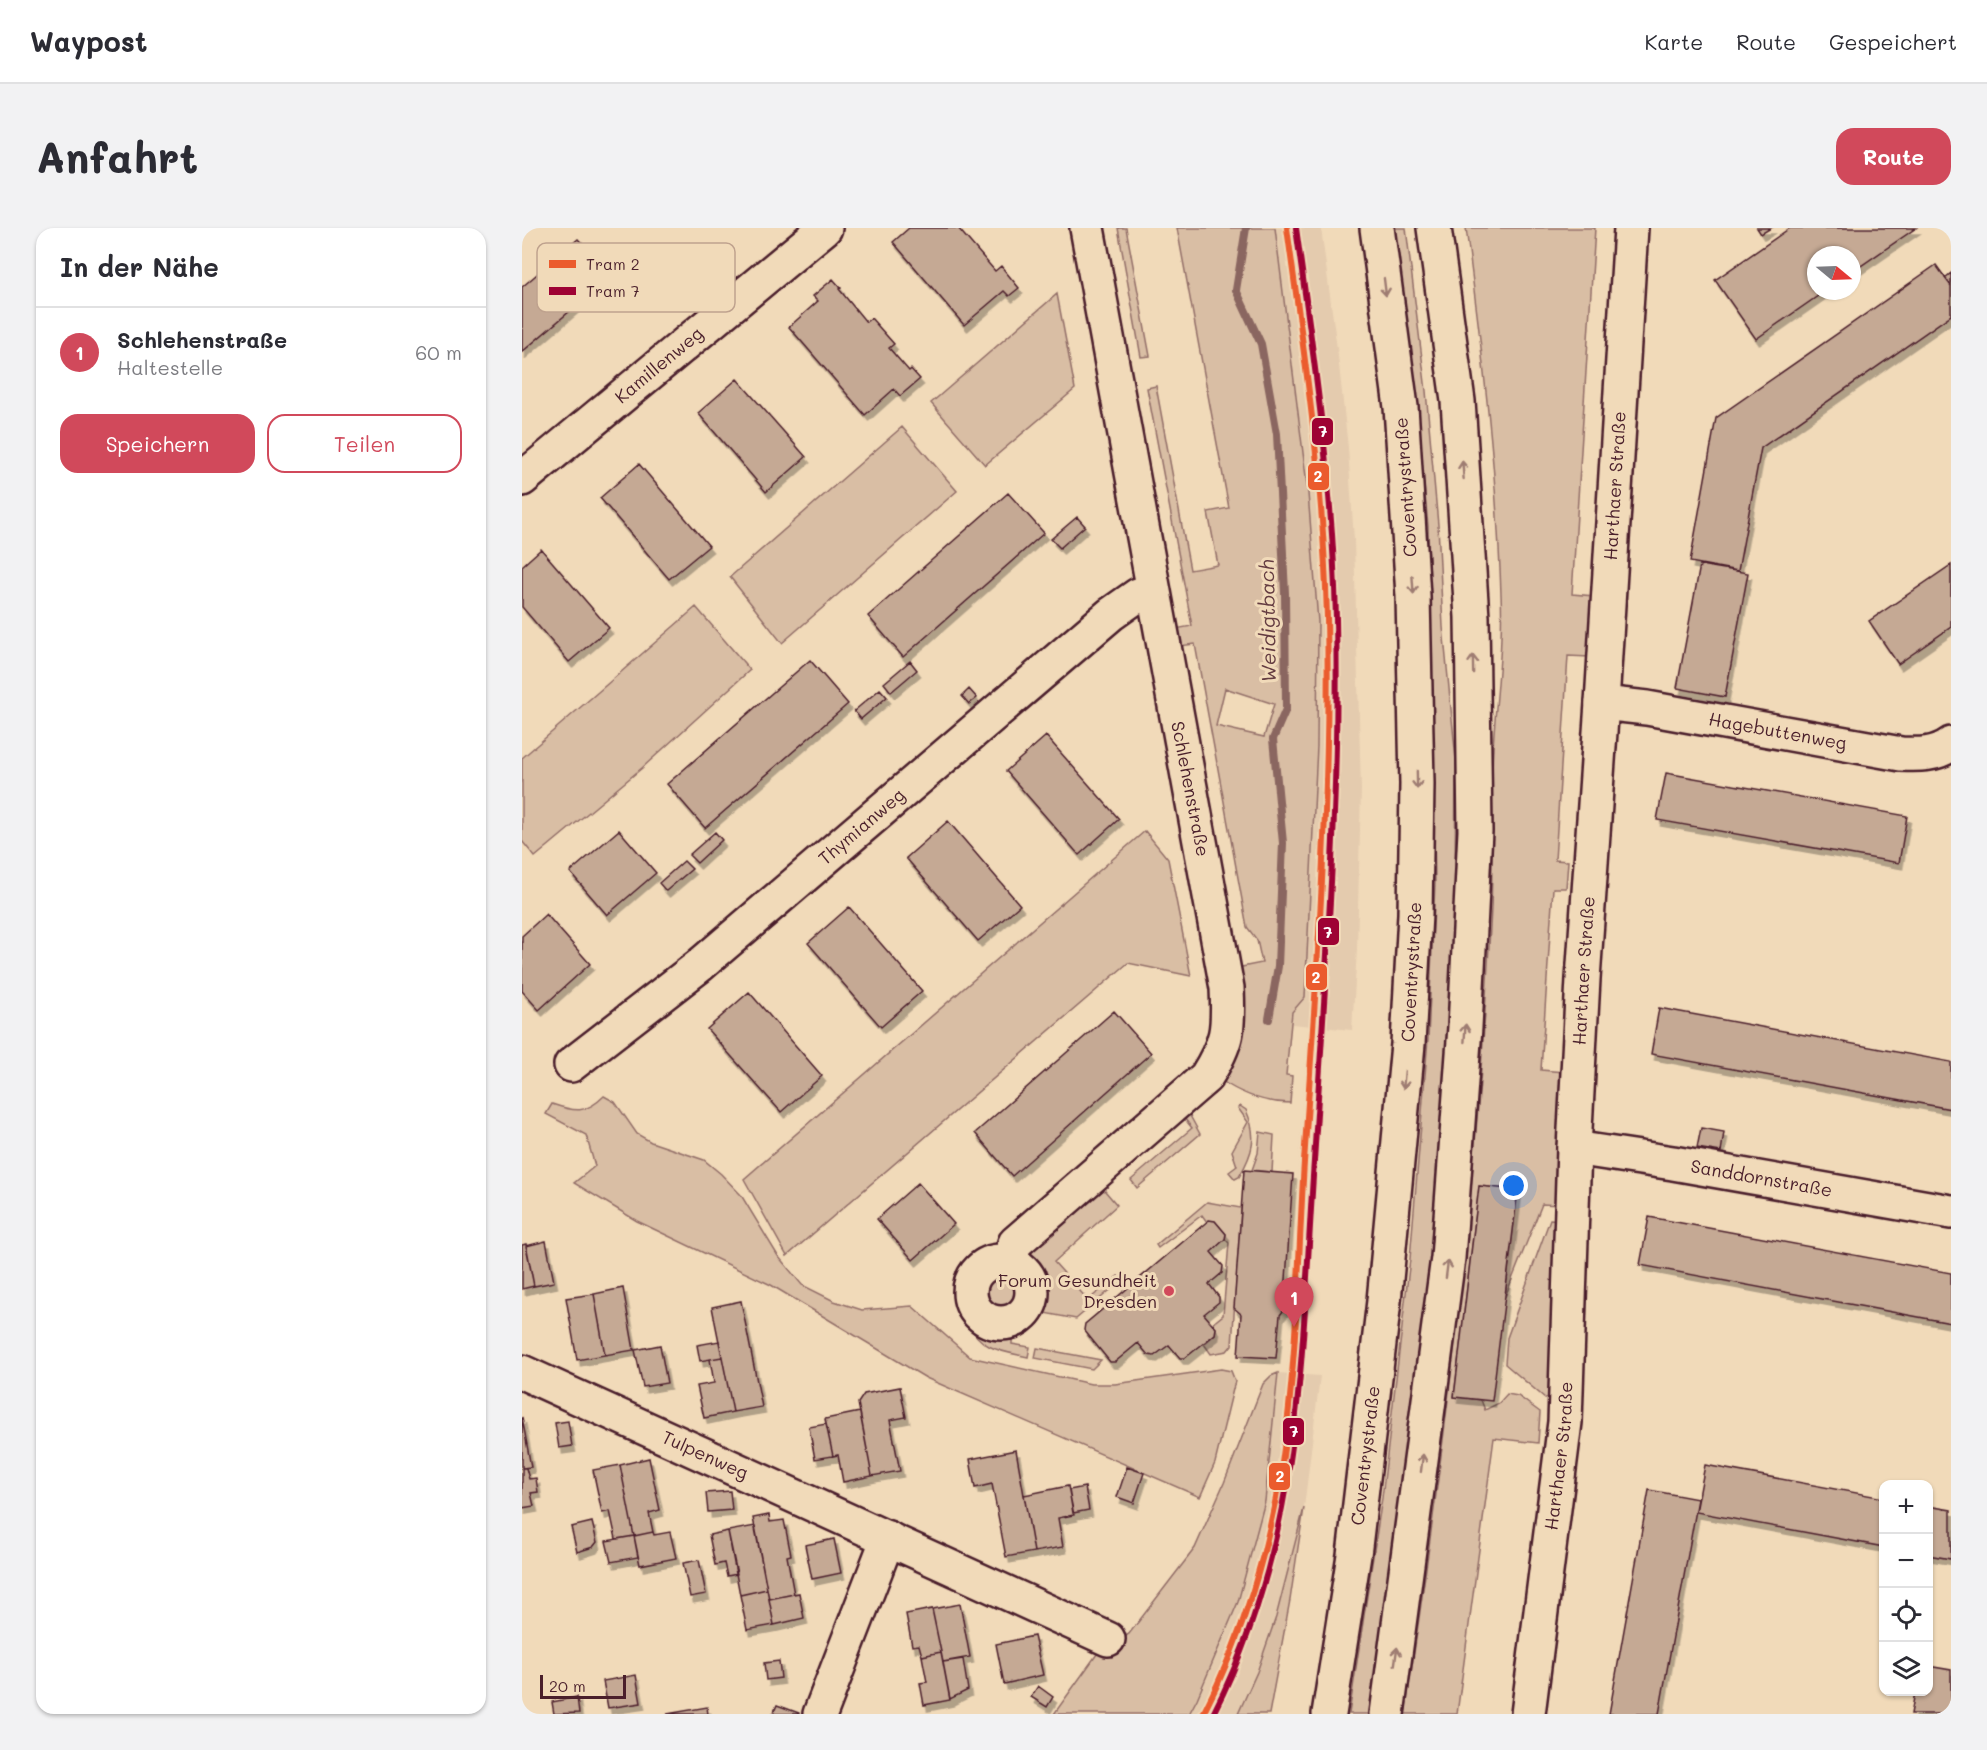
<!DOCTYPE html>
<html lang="de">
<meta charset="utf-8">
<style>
:root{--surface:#fff;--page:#f2f2f3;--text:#2b2b33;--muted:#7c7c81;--line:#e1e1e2;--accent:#d1495b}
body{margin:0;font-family:Mali,sans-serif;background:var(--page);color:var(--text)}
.controls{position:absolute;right:18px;bottom:18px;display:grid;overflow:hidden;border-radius:12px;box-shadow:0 2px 4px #0004}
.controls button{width:54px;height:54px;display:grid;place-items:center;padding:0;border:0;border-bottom:2px solid var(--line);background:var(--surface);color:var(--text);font:30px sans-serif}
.compass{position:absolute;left:1285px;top:18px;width:54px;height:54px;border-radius:50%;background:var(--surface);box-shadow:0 2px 4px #0004;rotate:109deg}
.scale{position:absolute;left:18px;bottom:15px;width:86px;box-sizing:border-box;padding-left:6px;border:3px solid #4a1f2b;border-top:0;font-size:16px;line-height:21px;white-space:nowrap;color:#4a1f2b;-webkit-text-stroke:4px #f1dab9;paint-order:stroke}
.you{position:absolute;left:992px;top:958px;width:21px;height:21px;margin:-15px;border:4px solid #fff;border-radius:50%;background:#1a73e8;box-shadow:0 0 0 9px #1a73e833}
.badge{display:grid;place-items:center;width:39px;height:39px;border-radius:50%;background:var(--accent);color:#fff;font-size:20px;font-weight:700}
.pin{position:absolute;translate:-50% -50px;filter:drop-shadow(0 2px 3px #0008)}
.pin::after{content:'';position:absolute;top:32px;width:21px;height:18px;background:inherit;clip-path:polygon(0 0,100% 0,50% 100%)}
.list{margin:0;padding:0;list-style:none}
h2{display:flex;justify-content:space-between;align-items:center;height:78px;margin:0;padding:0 24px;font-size:26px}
h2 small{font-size:20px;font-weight:400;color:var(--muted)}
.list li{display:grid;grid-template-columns:39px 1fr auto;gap:18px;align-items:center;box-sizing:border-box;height:90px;padding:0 24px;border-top:2px solid var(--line)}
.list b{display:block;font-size:22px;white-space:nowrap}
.list p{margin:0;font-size:20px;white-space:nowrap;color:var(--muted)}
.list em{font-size:20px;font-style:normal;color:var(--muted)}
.actions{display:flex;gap:12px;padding:18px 24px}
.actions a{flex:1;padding:14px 0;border:2px solid var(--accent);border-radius:18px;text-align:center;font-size:21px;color:var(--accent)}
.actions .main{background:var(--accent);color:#fff}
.icon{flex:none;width:33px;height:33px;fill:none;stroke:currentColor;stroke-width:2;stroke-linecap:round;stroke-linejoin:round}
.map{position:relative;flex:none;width:1429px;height:1486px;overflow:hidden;border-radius:18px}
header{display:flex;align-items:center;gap:36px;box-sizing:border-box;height:84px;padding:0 30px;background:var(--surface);border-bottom:2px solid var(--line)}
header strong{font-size:28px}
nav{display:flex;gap:33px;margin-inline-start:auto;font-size:21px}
.intro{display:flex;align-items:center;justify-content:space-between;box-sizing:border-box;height:144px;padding:0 36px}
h1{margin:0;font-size:42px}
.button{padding:15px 27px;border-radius:18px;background:var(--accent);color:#fff;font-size:21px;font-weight:700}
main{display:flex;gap:36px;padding:0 36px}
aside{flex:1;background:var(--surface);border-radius:18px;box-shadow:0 2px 4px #0004}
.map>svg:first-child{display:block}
.built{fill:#e4cbae}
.green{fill:#d9bea4;stroke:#926e68;stroke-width:1.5;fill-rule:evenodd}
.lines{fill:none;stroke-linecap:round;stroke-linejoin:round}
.stream{stroke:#8a6660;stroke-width:8}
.building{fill:#c5a994;stroke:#4a1f2b;stroke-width:1.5;filter:url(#shadow)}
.minor-casing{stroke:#4a1f2b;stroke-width:38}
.major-casing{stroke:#4a1f2b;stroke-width:38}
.minor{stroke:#f1dab9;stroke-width:33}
.major{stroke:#f1dab9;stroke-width:33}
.tram-1-casing{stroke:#f1dab9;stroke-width:10}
.tram-2-casing{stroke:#f1dab9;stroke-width:10}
.tram-1{stroke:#eb5b2d;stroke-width:6}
.tram-2{stroke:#9e0234;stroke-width:6}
.oneway{stroke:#9e7c72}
.poi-dot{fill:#d1495b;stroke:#f1dab9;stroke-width:2}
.labels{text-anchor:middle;stroke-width:6;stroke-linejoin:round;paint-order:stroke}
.street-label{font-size:18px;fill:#4a1f2b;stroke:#f1dab9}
.poi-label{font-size:18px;fill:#4a1f2b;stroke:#f1dab9;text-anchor:end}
.water-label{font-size:20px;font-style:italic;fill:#643c41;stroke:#f1dab9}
.key{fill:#f1dab9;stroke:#bfa28e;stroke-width:1.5}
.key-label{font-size:16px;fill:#4a1f2b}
.line-badge{stroke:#f1dab9;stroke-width:2}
.badge-label{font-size:16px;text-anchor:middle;font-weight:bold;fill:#fff}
</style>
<header>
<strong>Waypost</strong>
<nav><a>Karte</a><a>Route</a><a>Gespeichert</a></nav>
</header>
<div class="intro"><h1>Anfahrt</h1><a class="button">Route</a></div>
<main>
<aside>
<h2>In der Nähe<small></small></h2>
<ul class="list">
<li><span class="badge">1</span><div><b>Schlehenstraße</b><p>Haltestelle</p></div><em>60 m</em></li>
</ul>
<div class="actions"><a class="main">Speichern</a><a>Teilen</a></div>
</aside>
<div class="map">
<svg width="1429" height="1486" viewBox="0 0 1429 1486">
<defs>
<filter id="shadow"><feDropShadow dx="3.5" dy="6" stdDeviation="0" flood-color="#0004"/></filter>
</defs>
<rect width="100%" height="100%" fill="#f1dab9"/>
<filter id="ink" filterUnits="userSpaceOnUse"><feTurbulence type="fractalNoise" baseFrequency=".0167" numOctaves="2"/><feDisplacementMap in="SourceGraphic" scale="12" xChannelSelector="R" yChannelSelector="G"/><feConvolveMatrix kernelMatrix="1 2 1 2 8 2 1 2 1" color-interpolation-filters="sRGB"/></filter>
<g filter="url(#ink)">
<path class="built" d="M753,0H799L816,128L826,220L832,312L839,561L835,722L830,802L770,796V784L783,768L795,518L796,394L786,265Z
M756,1145L798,1148L782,1280L754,1388L735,1444L716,1486H667L675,1471L716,1374L743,1273Z"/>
<path class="green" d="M596,0H604L628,128L619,129Z
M655,0H753L786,265L796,394L795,518L783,769L770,784L764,847L770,848L768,875C741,875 719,866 697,851L715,740L740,735L735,712L725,699L673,416L657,418L653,401L670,398L625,160L634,158L668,342L696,337L686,284L707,280ZM703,460L752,476L742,509L694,498Z
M872,0H884L904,163L916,297L921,399L934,532L933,652L927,810L908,1035L879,1273L847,1486H827L860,1270L888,1031L906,811L913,655L906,298L893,163Z
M944,0H1073L1050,366L1072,368L1068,429L1046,428L1033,632L1046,633L1044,660H1031L1019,842L1042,844L1037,977L1020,976L983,1069L996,962L957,958L932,1168L959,1172L963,1182L977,1175L985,1166L996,1168L1018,1184L1016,1215L972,1210L935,1486H883C923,1219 956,951 969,681C971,636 969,591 970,546C971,486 982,426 979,366C975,244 960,121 944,0Z
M535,66L553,161L463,237L409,175Z
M380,199L435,263L260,415L208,349Z
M174,379L228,442L120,540L13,629L0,613V530Z
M623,603L646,631L669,748L606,735L265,1028L222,951Z
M684,863L692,866L666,884L678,906L615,960L609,952L670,900L658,885Z
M82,868L93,874L115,906L129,914L182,932L199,946L219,967L256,1028L280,1057L312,1073L340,1082L390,1078L448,1129L569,1156H593L699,1141L709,1143L713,1153L693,1235L678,1269L404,1150L249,1057L115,993L52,955L73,938L64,907L24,886L30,876C53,884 64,886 82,868Z
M718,878L724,882C736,909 731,925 717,949L713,951L707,944L715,938L710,923L726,894L716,880Z
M738,904L752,907L750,944L730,942L736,925Z
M577,956L595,977L532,1034L566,1072L596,1048L600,1052L554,1091L517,1084C522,1068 521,1055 513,1040C508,1033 506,1031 506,1022Z
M685,974L719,980L710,1117L705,1123L689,1126L682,1116L693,1106L694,1100L690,1096L701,1087L707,1015L703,1011L704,1006L693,993L685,994L680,987L636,1020L634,1017Z
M1028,991L1037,992L1032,1170H1023L983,1136L985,1110Z
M459 1066a20 20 0 1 1 40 0a20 20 0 1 1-40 0Z
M445,1094L461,1106L490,1112V1116L508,1119L506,1129C478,1123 459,1122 445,1094Z
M515,1120L579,1132L570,1141L513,1130Z
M756,1145L743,1273L716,1374L675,1471L667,1486H532L580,1419H587L607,1406L673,1320L702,1255L741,1156L749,1148Z
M782,1280L768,1372L747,1486H716L735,1444L754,1389Z"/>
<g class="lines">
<path class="stream" d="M724,0L714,62L739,116L755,206L763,365L764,481L751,511L761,615L756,738L747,791"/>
</g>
<path class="building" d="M387,0H436L473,43L479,38L497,60L487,68L482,63L442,97L371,14Z
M1235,0H1249L1239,6Z
M1268,0H1394L1330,44V27H1294V63H1303L1234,111L1193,52Z
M56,11L90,47L0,124V59Z
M1414,37L1429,58V87L1239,220L1216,343L1168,334L1194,190Z
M1429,45V58L1423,50Z
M311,51L319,60L317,61L344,94L349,90L372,116L367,120L387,143L389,141L398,151L378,168L372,161L343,187L267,99L296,73L291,68Z
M215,151L284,229L244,264L176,185Z
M117,236L187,318L147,351L78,270Z
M486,265L522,305L381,429L346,388Z
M555,289L563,298L538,320L529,311Z
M19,321L87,400L47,434L0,379V338Z
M1178,337L1226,345L1203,469L1155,460Z
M1429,337V399L1376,436L1347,393Z
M288,432L326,476L183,600L145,556Z
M388,433L395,442L369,464L362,455Z
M358,461L365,469L339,491L332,483Z
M447,461L455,470L447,476L440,468Z
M524,508L597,591L557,627L484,543Z
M1144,545L1385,588L1377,635L1135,592Z
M426,593L498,677L456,713L384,630Z
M97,602L134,645L85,687L48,644Z
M193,604L200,612L175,635L167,627Z
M162,633L170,641L144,663L137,655Z
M327,679L400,763L359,799L286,715Z
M24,686L68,736L17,782L0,763V708Z
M227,764L300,848L259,884L185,801Z
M1137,780L1429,834V881L1129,826Z
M592,783L629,825L490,948L453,905Z
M1179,900L1202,904L1199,924L1175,920Z
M722,942L771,946L762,1082L758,1087L754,1130L716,1128L719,1086L712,1080Z
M396,955L432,996L391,1032L355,991Z
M957,958L996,962L970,1173L932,1169Z
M1127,989L1429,1045V1095L1118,1037Z
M687,992L693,993L704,1006L703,1011L689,1024L701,1038L700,1045L687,1056L697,1069V1074L682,1086L694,1100L693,1106L663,1130H658L647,1117L632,1128L626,1127L616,1115L593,1134H588L562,1102L563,1096Z
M24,1013L32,1054L12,1058L4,1018Z
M4,1016L12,1058L0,1061V1017Z
M101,1060L112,1122L83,1127L72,1066Z
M72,1066L83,1127L55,1132L44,1070Z
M219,1073L240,1179L211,1184L190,1079Z
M197,1113L200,1129L178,1133L175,1117Z
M138,1117L145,1155L121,1159L113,1122Z
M200,1129L211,1184L182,1190L175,1158L192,1155L188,1131Z
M378,1159L384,1189L368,1192L378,1243L350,1248L336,1175L342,1166Z
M338,1184L350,1248L321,1254L316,1227L311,1228L303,1191Z
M0,1189L9,1239L0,1240Z
M46,1193L50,1218L37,1220L33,1195Z
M304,1196L311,1228L293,1231L287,1199Z
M494,1222L512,1324L484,1329L470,1256L453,1260L448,1231Z
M127,1230L138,1282L127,1285L131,1304L112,1308L98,1237Z
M98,1237L112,1308L94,1311L88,1283L80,1285L71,1242Z
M1183,1237L1362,1270V1319L1174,1284Z
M605,1239L622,1245L612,1275L595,1269Z
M0,1240H4L7,1251L14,1250L16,1264L9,1265L12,1278L0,1280Z
M546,1258L552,1287L536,1290L541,1319L512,1324L502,1267Z
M563,1259L567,1282L551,1285L547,1262Z
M1127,1262L1176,1271L1137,1486H1087Z
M208,1263L210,1282L186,1284L184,1265Z
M1406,1278L1429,1282V1331L1406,1327Z
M247,1287L248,1294L262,1292L269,1327L265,1328L272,1366L247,1371L231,1290Z
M70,1294L75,1314L71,1319L55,1324L49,1299Z
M233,1298L245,1361L218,1367L206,1303Z
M206,1303L215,1346L205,1348L202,1335L193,1337L187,1307Z
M131,1304L132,1307L148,1304L154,1330L118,1337L112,1308Z
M112,1308L116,1329L89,1334L84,1313Z
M312,1311L319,1345L290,1351L283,1317Z
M177,1332L184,1366L168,1369L161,1335Z
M245,1361L252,1397L225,1402L218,1367Z
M277,1365L282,1390L252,1397L247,1371Z
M438,1376L448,1429L421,1434L410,1381Z
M410,1381L419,1424L400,1428L397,1417L390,1418L384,1386Z
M512,1408L521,1447L482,1456L474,1416Z
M419,1424L428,1472L402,1477L398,1455L405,1454L400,1428Z
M441,1431L446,1462L428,1471L421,1434Z
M257,1433L259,1450L244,1452L242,1435Z
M1406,1438L1429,1442V1486H1389L1393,1464H1406Z
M114,1447L119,1475L86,1480L81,1453Z
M516,1458L531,1469L525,1479L509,1469Z
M55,1469L57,1485L32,1486L30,1474Z
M255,1477L277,1485V1486H251Z
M185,1479L186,1486H145Z"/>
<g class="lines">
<g class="minor-casing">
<g id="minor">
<path id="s1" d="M0,251L303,0"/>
<path id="s2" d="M1080,475L1125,480L1379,526C1397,527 1414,527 1429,516"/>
<path id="s3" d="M49,837L177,738L589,386L616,367L631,364"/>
<path id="s4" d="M1052,920L1151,935L1429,984"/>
<circle cx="479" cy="1064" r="31"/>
<path d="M487,1035L493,1015L684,849C706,814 707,801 705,760L565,0"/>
<path id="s5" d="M0,1144L586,1411"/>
<path d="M298,1486L366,1310"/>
<path id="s6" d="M1006,1486L1043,1194L1052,920L1061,751L1080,475L1109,0"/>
</g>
</g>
<g class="major-casing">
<g id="major">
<path id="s7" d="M807,1486L832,1327L862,1073L886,816L893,686L895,556L891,368L879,179L855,0"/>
<path d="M865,1486L926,1030L943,799L953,603L950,389L936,173L912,0"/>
</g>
</g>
<use href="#minor" class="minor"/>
<use href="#major" class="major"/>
<g class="tram-1-casing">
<path id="tram-1" d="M681,1486C721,1409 747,1320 760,1235C775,1135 776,1034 782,934C794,753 809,572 805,390C802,259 783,130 765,0"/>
</g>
<g class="tram-2-casing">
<path id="tram-2" d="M691,1486C781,1311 779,1124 792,933C803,753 818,572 814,390C811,259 792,130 774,0"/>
</g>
<use href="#tram-1" class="tram-1"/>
<use href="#tram-2" class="tram-2"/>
</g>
<defs><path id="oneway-shaft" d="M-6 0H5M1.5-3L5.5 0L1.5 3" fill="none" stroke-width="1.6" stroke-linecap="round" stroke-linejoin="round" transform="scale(1.5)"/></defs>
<g class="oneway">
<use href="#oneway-shaft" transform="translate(863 59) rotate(83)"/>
<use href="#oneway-shaft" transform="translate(941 242) rotate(-94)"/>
<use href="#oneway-shaft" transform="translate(891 357) rotate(86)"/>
<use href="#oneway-shaft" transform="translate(951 436) rotate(-91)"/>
<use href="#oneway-shaft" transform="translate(895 552) rotate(89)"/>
<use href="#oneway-shaft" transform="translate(943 805) rotate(-86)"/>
<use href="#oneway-shaft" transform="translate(882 852) rotate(95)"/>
<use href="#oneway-shaft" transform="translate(925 1041) rotate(-83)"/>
<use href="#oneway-shaft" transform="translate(900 1235) rotate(-83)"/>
<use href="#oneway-shaft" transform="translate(874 1428) rotate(-82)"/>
</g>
</g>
<circle class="poi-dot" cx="647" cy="1063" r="6"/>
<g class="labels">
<g class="street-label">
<text dy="6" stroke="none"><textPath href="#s1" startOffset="178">Kamillenweg</textPath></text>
<text transform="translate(884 259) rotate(-94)" y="6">Coventrystraße</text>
<text dy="6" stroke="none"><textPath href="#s6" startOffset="1232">Harthaer Straße</textPath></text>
<text dy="6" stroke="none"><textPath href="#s2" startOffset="178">Hagebuttenweg</textPath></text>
<text transform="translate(668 561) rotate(79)" y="6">Schlehenstraße</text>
<text dy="6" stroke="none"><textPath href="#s3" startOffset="376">Thymianweg</textPath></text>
<text dy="6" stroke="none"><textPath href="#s7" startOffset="747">Coventrystraße</textPath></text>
<text dy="6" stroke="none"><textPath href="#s6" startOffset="746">Harthaer Straße</textPath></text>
<text dy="6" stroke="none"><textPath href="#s4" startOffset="190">Sanddornstraße</textPath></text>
<text dy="6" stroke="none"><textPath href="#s5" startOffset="201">Tulpenweg</textPath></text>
<text dy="6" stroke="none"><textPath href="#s7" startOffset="261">Coventrystraße</textPath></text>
<text dy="6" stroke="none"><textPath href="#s6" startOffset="260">Harthaer Straße</textPath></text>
</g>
<g class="poi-label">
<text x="635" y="1059">Forum Gesundheit<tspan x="635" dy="21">Dresden</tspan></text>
</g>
<g class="water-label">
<text transform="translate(746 393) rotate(-91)" y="7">Weidigtbach</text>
</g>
</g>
<rect x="15" y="15" width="198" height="69" rx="9" class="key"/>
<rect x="27" y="32" width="27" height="8" fill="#eb5b2d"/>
<rect x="27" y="59" width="27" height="8" fill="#9e0234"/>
<g class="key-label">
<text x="64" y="42">Tram 2</text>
<text x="64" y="69">Tram 7</text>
</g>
<g class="line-badge">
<rect x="789" y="189" width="23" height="29" rx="6" fill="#9e0234"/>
<rect x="785" y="234" width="23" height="29" rx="6" fill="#eb5b2d"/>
<rect x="795" y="689" width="23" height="29" rx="6" fill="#9e0234"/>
<rect x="783" y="735" width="23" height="28" rx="6" fill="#eb5b2d"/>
<rect x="760" y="1189" width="23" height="29" rx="6" fill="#9e0234"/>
<rect x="746" y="1234" width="23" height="29" rx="6" fill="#eb5b2d"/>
</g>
<g class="badge-label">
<text x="801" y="209">7</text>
<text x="796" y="254">2</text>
<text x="806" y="710">7</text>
<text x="794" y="755">2</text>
<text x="772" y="1209">7</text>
<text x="758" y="1254">2</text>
</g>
</svg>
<div class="controls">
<button>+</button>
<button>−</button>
<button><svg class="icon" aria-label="locate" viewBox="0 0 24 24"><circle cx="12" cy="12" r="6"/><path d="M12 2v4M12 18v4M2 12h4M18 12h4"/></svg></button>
<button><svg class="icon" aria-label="layers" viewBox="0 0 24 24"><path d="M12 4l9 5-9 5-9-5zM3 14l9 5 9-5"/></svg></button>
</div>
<svg class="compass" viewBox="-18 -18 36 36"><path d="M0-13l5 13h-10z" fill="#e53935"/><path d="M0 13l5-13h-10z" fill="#7c7c81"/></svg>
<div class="scale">20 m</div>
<div class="you"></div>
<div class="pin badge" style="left:772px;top:1099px">1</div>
</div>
</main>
